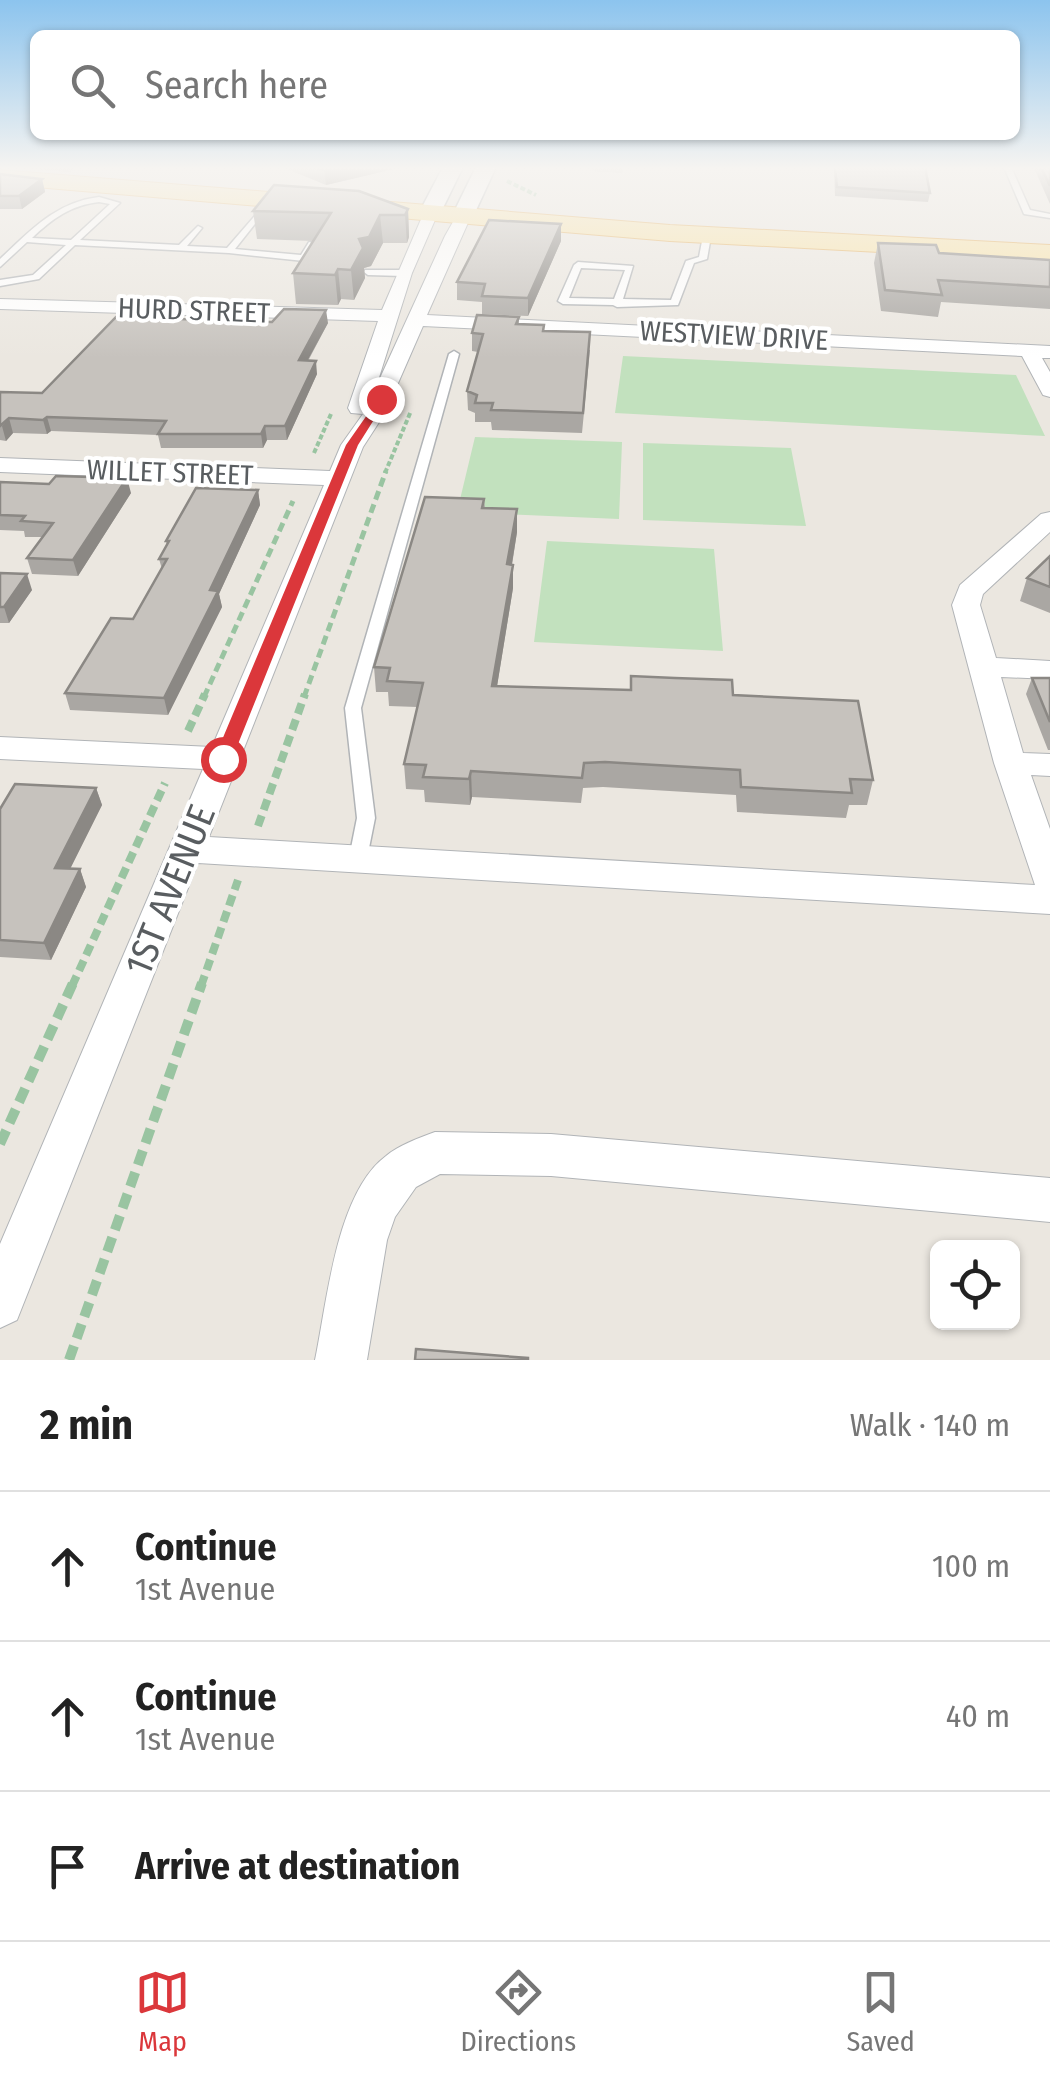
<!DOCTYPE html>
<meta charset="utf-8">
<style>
:root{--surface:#fff;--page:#f6f6f6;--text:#222;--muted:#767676;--line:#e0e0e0;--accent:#db373b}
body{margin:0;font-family:"Fira Sans Condensed",sans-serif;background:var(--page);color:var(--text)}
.controls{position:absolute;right:30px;bottom:30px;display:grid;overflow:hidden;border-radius:15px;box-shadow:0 2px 8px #0004}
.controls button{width:90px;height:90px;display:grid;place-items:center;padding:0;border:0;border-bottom:2px solid var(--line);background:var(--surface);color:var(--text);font:50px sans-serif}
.stop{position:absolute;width:30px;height:30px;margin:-22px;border:8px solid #db373b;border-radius:50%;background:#fff}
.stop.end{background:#db373b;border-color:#fff;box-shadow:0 2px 10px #0008}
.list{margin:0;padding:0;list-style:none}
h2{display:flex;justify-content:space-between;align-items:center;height:130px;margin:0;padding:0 40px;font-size:42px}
h2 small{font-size:32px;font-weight:400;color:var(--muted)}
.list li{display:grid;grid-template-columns:65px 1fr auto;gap:30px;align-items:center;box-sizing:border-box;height:150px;padding:0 40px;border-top:2px solid var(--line)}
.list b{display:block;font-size:38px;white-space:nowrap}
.list p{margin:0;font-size:32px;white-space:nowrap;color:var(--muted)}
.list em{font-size:32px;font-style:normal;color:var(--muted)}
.icon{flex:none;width:55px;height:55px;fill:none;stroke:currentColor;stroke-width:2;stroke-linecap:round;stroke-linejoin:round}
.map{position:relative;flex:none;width:1050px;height:1360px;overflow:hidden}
.search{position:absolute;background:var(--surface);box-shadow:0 2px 8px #0004;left:30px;right:30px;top:30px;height:110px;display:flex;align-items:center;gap:25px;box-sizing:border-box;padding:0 35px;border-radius:15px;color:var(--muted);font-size:38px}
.sheet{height:580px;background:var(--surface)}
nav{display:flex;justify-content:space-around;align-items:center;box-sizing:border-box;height:140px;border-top:2px solid var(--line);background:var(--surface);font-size:28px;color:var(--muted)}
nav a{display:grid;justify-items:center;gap:5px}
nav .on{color:var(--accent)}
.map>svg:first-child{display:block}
.green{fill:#c2e1be}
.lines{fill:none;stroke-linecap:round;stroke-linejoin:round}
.lane-casing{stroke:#b1b4b7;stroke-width:3}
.street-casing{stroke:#b1b4b7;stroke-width:2}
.secondary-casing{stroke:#b0b4b7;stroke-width:3}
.primary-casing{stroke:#e5b15f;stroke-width:2}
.path-far3{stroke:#99c4a1;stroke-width:4;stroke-dasharray:5 2.5;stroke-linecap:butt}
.path-far2{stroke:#99c4a1;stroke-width:5;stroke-dasharray:9 5;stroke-linecap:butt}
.path-far1{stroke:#99c4a1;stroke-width:8;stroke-dasharray:11 6;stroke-linecap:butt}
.path{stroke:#99c4a1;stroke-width:10;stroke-dasharray:15 8;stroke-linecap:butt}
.lane{fill:#fff;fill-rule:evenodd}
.street{fill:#fff;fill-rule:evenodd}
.secondary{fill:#fff;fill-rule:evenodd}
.primary{fill:#f8e3a8;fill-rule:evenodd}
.wall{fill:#aaa7a3}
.shaded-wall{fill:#8b8884}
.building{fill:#c6c2bd;stroke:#8b8884;stroke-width:2.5}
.route{fill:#db373b}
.labels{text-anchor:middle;stroke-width:8;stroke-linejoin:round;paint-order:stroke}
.far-street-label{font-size:28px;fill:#595d60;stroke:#fff}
.near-street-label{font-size:38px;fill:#595d60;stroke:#fff}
</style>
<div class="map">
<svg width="1050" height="1360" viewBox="0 0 1050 1360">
<rect width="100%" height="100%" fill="#ebe7e0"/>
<path class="green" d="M623,356L1016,375L1045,436L615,413Z
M475,437L622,442L619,519L457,512Z
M643,443L791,448L806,526L643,520Z
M547,541L714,549L723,651L534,642Z"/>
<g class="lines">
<g class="lane-casing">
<path id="lane" d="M1004,167H1011L1030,210L1050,214V218L1024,214Z
M99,197L120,203L80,240L179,245L198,226L202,228L187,246L227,248L266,203L270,205L235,249L301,255L309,242L316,244L307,260L304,261L229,253L75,245L39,279L0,286V280L33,275L66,245L27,242L0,267V259C30,231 56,202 99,197ZM99,202L110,204L71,240L32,238C52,219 71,205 99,202Z
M707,234L711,236L707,259L694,263L678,305L617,307L613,305L563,304L558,301L574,265L578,262L633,266L623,299L671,300L686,261L699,257L703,236ZM581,268L625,270L614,299L569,298Z
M365,270H403L407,273L403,276L368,275L364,272Z
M454,351L459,354L361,708L375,818L367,858L364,863L358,865L352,863L349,858L357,818L345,708L449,354Z"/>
</g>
<g class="street-casing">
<path id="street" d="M425,210L438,213L412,273L376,387L445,236L458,213L463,211L471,216L427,315L1050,346V358H1042L1050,372V397L1043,395L1022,356L423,326L385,413L363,447L209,837L1035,885L994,763L952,605L960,585L1041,514L1050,512V532L983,594L980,605L996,658L1050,661V679L1001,677L1023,753L1050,754V776L1031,775L1050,829V914L198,863L17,1320L0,1328V1244L203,769L0,759V737L212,747L324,485L0,472V458L330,471L341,445L363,414L351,413L348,408L378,321L0,309V299L382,310Z
M435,1132L551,1134L1050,1178V1222L551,1176L440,1174L416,1187L395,1217L387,1240L367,1360H315C327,1303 336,1193 386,1156C399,1145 419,1138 435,1132Z"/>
</g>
<g class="secondary-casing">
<path id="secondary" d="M443,167H463L438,218H422L419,213Z
M476,167H496L471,221H455L452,216Z"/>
</g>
<g class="primary-casing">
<path id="primary" d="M0,170L670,225L1050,245V261L670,241L0,184Z"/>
</g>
<path class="path-far3" d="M507,181L536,195
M314,453L331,414
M385,473L411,411"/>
<path class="path-far2" d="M204,697L293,501
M304,697L386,471"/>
<path class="path-far1" d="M188,731L205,694
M258,826L305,694
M72,986L165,783
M201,986L238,880"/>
<path class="path" d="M0,1144L73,983
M69,1360L202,983"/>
<use href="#lane" class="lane"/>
<use href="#street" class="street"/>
<use href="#secondary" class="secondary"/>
<use href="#primary" class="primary"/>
</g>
<path class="wall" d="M13,167H76L70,172Z
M282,167H398V168L326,185Z
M592,167H624L622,173L592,171Z
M834,167H925L930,193L928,202L835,196Z
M1050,167V204L1034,168Z
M0,175L42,179L45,192L22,209H0Z
M408,209L409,237L407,243H383L371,266L364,268L365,278L354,300L341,299L338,305L296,304L293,273L314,241L257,239L253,211Z
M561,241L528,316L482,314V302L457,300V282Z
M878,243L939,253L1050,260V309L941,302L938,317L881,311L874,263Z
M519,317V324L544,325V331L590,350L582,433L492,430L491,422H475V413L468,410L467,391L478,352L472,351V333Z
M272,322L328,323L308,361L317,374L287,440H267L263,448H161L158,435L51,431L47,434L13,433L6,441L0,440V392L42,393Z
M0,482L131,493L78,576L32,574L27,558L42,537H25L24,531L0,530Z
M258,490L260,505L219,594L222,607L168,715L70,710L65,693L133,619L162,569L159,559L167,545L166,541Z
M484,499L485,508L517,509V532L512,565H513V588L497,686L630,690L631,676L733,695L873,780L867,805H849L846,818L737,812L736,795L603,787L583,788L581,803L472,797L470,805L425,802L424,790L406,789L404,764L417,707L389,706L388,692H376L374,667Z
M1050,556V613L1020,601L1027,578Z
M0,573L32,590L9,623H0Z
M1032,678H1050V750H1048L1026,694Z
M96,788L102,805L70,869H80L86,887L51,960L0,957V809Z"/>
<path class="shaded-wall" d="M338,167H398V168L326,185L324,170Z
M42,179L45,192L22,209L19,196Z
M408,209L409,237L407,243L405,215Z
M380,215L383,243L371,266L364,268L365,278L354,300L351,270L359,239Z
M561,224V241L528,316V298Z
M338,269L341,299L338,305L335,275Z
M326,310L328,323L300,374L299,360Z
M316,361L317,374L287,440L285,426Z
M47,417L51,431L47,434L43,420Z
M9,418L13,433L6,441L2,426Z
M265,426L267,440L263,448L261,434Z
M127,478L131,493L78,576L73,560Z
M258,490L260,505L219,594L222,607L168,715L164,698L210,590Z
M517,509V532L508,588L507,564Z
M513,565V588L493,711L492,686Z
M27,574L32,590L9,623L4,607Z
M471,771L472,797L470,805L469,779Z
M96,788L102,805L62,885L55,868Z
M80,869L86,887L51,960L44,943Z"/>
<path class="building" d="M316,167H338L324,170Z
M835,167H925L930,193L837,187Z
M1041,167H1050V186Z
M0,174L42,179L19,196H0Z
M274,185L359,191L408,209L405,215H380L369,237L359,239L363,248L351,270L338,269L335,275L293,273L331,213L253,211Z
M489,220L561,224L528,298L482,296L485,284L457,282Z
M878,243L936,245L939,253L1050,260V287L938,280L942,295L885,290Z
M284,309L326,310L299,360L316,361L285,426H265L261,434H158L166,421L47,417L43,420L9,418L0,426V392L42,393L116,317L272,322Z
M477,315L519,317L516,324L544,325L543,331L590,332L583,413L491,410L493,403H475L477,395L467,391L483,334L472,333Z
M56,476L127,478L73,560L27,558L53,523L21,521L25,516L0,515V482L49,484Z
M196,488L258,490L210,590L218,591L164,698L65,693L111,618L133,619L167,559H159L169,541H166Z
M425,497L484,499L482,508L517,509L507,564L513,565L492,686L631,690V676L675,678L732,680L733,695L858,701L873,780L850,779L852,793L741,787L740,770L605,762L584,763L582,778L471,771L469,779L423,777L426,765L404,764L423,683L387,681L390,668L374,667Z
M1050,556V587L1027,578Z
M0,573L27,574L4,607H0Z
M1032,678H1050V722Z
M15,784L96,788L55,868L80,869L44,943L0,940V809Z
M416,1349L528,1358V1360H415Z"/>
<linearGradient id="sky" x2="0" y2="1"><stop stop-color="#8cc4ee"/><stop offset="0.47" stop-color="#f6f4f1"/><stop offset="1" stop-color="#f6f4f1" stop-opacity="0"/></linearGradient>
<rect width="1050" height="358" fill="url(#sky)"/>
<path class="route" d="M381,395L387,399L358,445L232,759L229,763H217L214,759L346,445Z"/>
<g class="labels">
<g class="far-street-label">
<text transform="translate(194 310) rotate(2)" y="10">HURD STREET</text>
<text transform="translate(734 335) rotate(3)" y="10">WESTVIEW DRIVE</text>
<text transform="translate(170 472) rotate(2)" y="10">WILLET STREET</text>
</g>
<g class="near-street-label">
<text transform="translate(170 890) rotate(-68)" y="13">1ST AVENUE</text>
</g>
</g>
</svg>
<div class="controls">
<button><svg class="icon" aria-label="locate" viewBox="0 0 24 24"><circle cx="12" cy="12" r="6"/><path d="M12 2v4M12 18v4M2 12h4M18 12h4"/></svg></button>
</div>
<div class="stop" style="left:223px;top:759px"></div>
<div class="stop end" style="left:381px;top:399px"></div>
<div class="search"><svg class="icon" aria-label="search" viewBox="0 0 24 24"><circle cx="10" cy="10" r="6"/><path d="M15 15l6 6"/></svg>Search here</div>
</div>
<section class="sheet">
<h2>2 min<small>Walk · 140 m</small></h2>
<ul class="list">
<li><svg class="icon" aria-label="ahead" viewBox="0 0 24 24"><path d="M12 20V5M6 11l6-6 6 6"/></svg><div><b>Continue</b><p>1st Avenue</p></div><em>100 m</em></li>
<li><svg class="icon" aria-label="ahead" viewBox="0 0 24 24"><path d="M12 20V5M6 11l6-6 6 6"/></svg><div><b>Continue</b><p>1st Avenue</p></div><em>40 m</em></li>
<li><svg class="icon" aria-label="arrive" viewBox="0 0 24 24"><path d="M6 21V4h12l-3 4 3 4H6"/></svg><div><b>Arrive at destination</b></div></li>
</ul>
</section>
<nav>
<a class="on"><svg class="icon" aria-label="map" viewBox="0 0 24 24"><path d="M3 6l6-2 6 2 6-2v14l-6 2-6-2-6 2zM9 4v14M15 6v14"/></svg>Map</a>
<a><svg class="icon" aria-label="directions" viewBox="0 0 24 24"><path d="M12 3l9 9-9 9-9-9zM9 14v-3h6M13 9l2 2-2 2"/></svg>Directions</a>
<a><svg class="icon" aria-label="saved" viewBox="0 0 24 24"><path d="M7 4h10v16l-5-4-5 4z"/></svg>Saved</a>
</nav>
